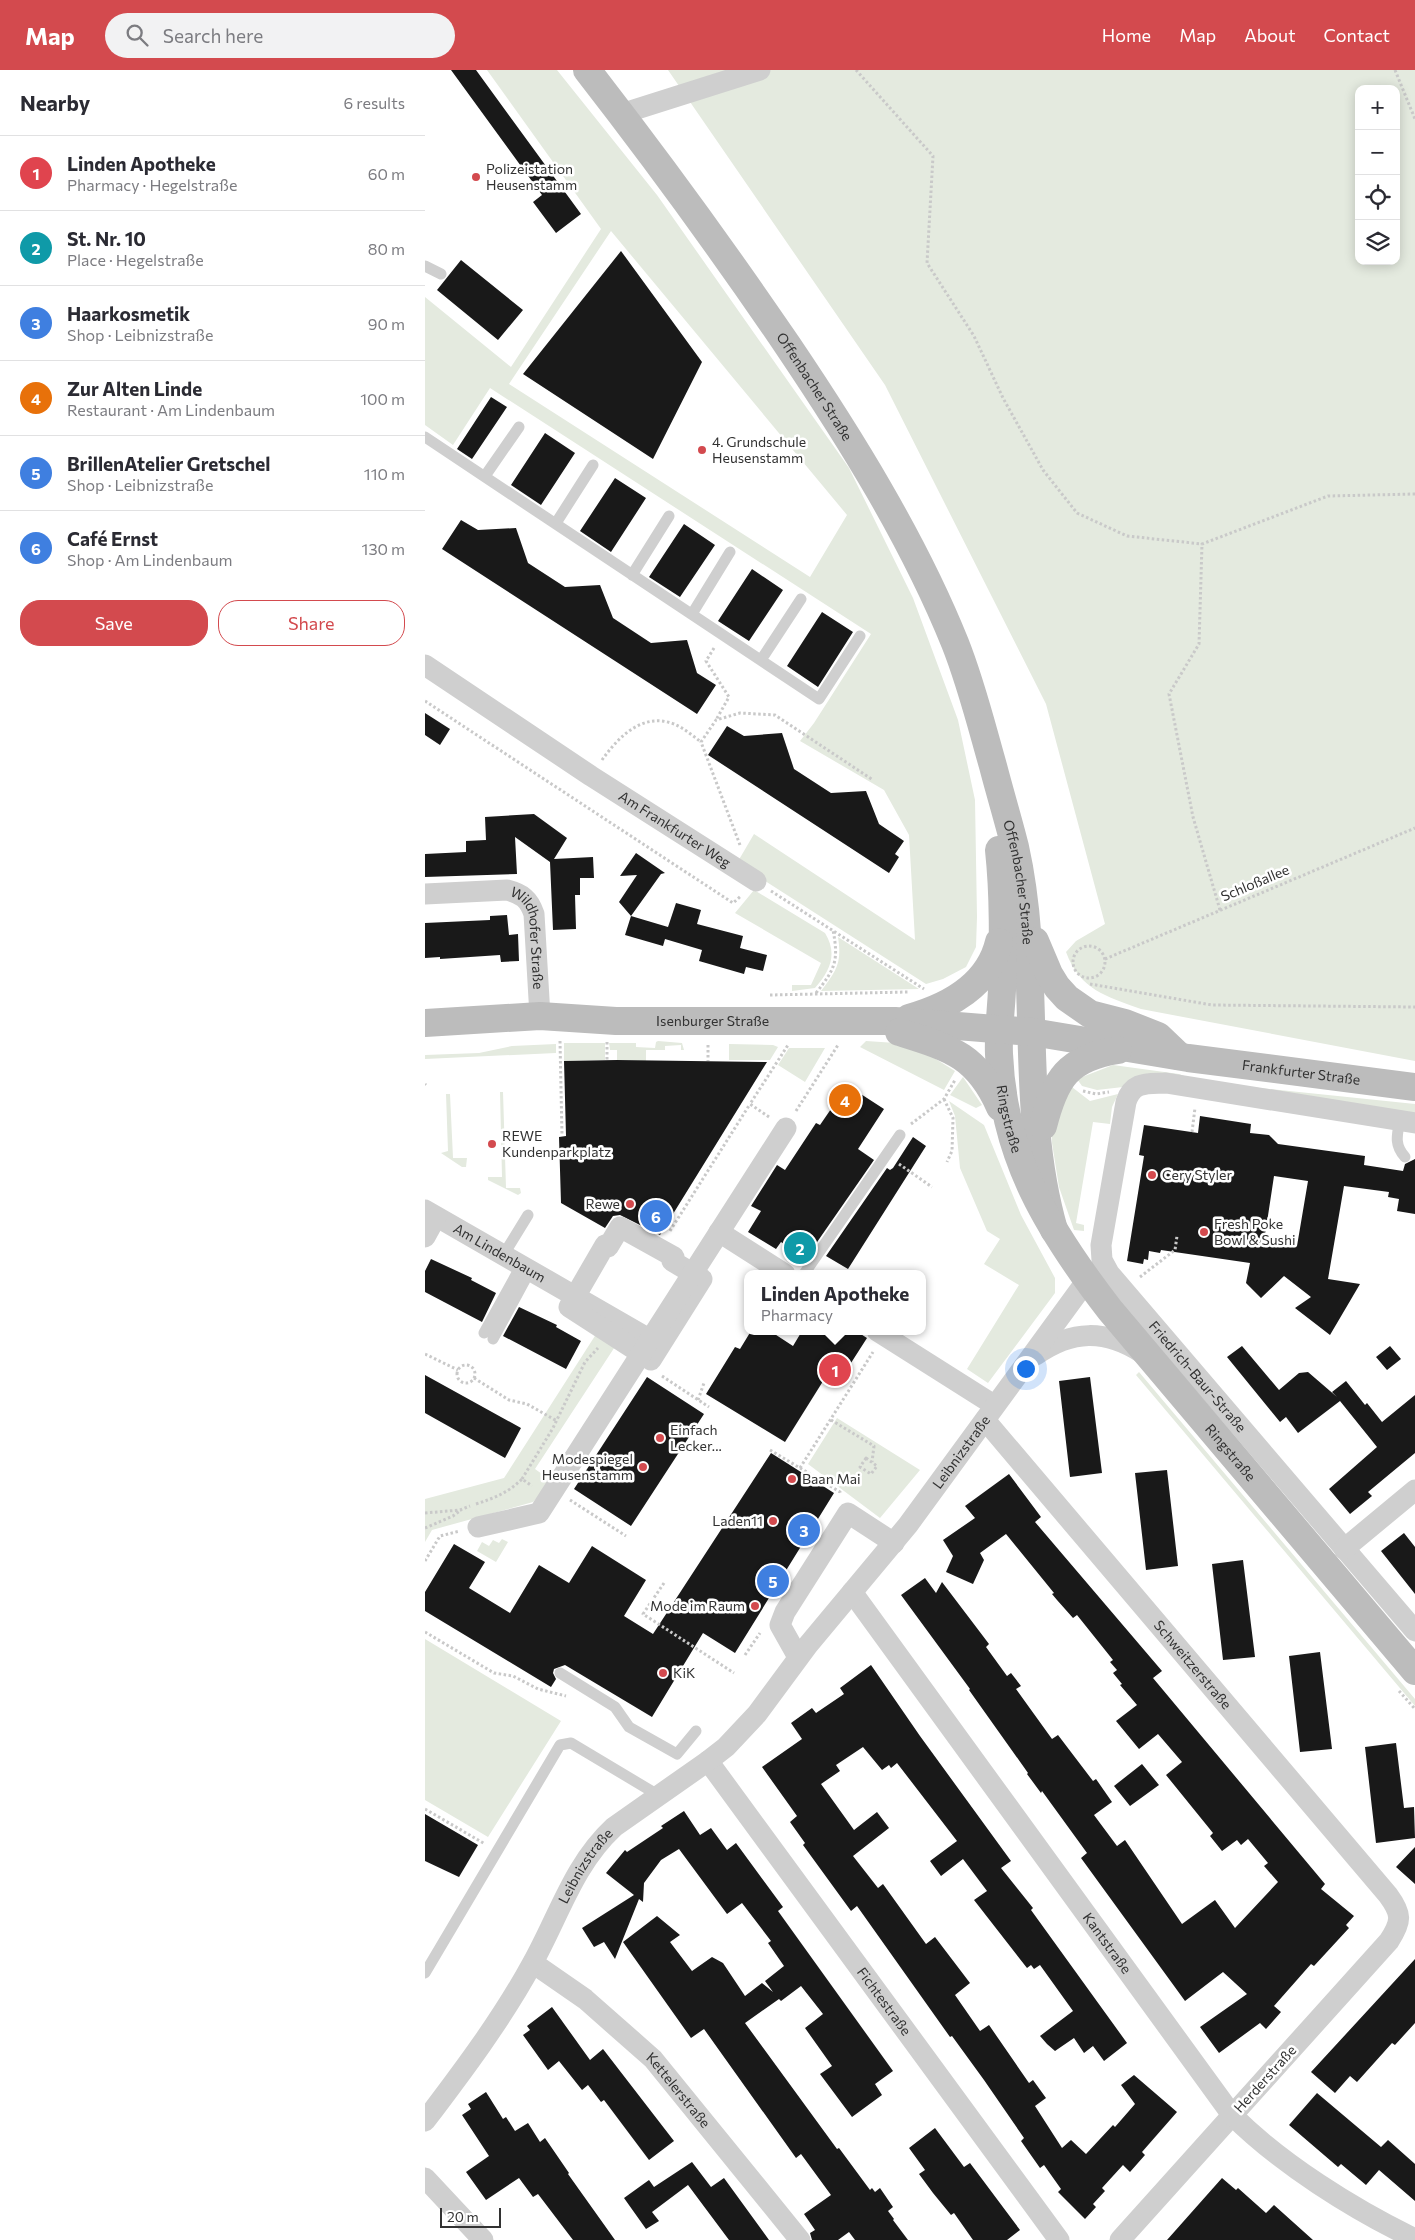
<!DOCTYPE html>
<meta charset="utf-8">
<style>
:root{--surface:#fff;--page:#f2f2f3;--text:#2b2b33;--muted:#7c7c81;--line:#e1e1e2;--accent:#d34a4e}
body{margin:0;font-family:Commissioner,sans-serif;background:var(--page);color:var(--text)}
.controls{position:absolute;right:15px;top:15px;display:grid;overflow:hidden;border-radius:10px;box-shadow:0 2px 12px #0003}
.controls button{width:45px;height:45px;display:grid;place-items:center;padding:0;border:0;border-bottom:1px solid var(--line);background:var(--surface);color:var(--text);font:25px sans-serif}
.scale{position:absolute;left:15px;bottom:12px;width:61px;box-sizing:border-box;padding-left:5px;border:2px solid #323232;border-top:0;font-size:14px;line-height:18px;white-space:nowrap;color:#323232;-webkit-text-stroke:4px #fff;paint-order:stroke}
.you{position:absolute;left:600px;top:1298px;width:18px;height:18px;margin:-12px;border:4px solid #fff;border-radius:50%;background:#1a73e8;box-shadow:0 0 0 8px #1a73e833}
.badge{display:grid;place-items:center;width:32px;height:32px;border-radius:50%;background:var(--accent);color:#fff;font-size:16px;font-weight:700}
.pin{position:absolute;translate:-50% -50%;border:2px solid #fff;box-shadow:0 1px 5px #0006}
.popup{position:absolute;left:319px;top:1200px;width:182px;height:65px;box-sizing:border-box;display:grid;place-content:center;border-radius:10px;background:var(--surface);filter:drop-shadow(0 1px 4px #0005);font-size:16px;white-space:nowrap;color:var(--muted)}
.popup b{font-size:19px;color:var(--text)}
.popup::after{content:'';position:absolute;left:50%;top:100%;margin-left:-10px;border:10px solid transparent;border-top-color:var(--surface)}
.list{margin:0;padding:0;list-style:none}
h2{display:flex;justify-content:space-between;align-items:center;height:65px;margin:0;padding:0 20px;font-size:21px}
h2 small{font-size:16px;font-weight:400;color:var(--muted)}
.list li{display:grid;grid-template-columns:32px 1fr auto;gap:15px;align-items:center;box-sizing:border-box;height:75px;padding:0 20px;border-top:1px solid var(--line)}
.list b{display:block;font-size:19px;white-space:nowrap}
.list p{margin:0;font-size:16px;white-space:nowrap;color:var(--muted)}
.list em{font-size:16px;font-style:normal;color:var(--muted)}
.actions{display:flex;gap:10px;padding:15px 20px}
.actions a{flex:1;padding:11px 0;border:1px solid var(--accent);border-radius:20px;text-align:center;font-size:18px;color:var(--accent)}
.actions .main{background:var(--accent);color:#fff}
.icon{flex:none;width:28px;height:28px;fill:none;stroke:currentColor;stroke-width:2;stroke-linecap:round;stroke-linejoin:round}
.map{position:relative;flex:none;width:990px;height:2170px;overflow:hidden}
header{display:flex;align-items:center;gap:30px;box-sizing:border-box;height:70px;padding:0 25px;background:var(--accent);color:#fff}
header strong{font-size:24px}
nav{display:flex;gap:28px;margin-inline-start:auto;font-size:18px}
.search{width:350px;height:45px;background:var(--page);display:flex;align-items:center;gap:12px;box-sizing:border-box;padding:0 18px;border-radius:28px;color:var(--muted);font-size:19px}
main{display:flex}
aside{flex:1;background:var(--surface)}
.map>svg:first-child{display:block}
.green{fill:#e4eadf;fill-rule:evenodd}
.building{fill:#191919;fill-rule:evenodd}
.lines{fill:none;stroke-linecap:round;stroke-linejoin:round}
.path{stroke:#c9c9c9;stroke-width:3;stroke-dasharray:2.5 2.5;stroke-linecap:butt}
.lane{stroke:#cfcfcf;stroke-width:11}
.street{stroke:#cfcfcf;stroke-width:21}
.secondary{stroke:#bcbcbc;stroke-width:28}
.poi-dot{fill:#d34a4e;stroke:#fff;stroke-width:2}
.labels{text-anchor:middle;stroke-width:5;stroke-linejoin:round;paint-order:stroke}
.poi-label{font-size:14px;fill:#323232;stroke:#fff;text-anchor:start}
.street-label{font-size:14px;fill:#323232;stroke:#fff}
</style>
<header>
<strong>Map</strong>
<div class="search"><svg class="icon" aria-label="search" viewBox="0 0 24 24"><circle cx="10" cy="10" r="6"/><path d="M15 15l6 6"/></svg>Search here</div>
<nav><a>Home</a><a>Map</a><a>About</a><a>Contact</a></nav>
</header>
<main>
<aside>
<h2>Nearby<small>6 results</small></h2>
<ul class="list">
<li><span class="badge" style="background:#e0444e">1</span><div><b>Linden Apotheke</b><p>Pharmacy · Hegelstraße</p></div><em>60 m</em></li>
<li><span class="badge" style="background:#0f9aa8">2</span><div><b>St. Nr. 10</b><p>Place · Hegelstraße</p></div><em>80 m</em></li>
<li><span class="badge" style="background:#3f7fe0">3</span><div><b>Haarkosmetik</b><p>Shop · Leibnizstraße</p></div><em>90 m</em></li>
<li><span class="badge" style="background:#e8710a">4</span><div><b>Zur Alten Linde</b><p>Restaurant · Am Lindenbaum</p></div><em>100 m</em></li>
<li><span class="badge" style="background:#3f7fe0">5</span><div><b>BrillenAtelier Gretschel</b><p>Shop · Leibnizstraße</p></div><em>110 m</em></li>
<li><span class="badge" style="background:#3f7fe0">6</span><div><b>Café Ernst</b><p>Shop · Am Lindenbaum</p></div><em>130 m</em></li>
</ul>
<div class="actions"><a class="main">Save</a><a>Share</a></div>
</aside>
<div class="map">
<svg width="990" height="2170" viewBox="0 0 990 2170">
<rect width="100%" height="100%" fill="#fff"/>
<path class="green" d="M62,0H132L232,125L424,398L488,528L533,650L550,730L552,847L551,877L541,897L518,909L501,914L312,793L329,764L490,870L484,765L459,720L375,671L389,653L446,564L65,318L28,375L0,355V227L86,297L176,159ZM186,161L422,445L385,507L84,314Z
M243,0H990V991L716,939C681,926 655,920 641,882L651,871L680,854L621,634L460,315ZM934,19H971V191H934Z
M329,820L400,863C413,884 405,901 390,918L367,921V915H386L396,893L310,843Z
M413,867L494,919L396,921C412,900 417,893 413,867Z
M233,971L257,973L259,980H256V975L240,976V980H221V991L192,990V980H185L184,973H211V977L230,978L231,972Z
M441,971L471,973L498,981L530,1001L519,1020L435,977Z
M139,973H180V990L139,991Z
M131,974V983L0,989V985L54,983L87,976Z
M304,974L348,975L353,977L345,990H304Z
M364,978H400L380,1012L353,995Z
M688,995L754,1004L762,1007C741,1006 712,1000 698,1017L672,1020L657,1016L652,1009Z
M538,1007L557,1035L551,1038L525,1025Z
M643,1014L665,1031L693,1024L687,1037L685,1054L668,1052L651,1153L659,1155V1161L649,1160L634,1117L627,1073L626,1041Z
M806,1015L990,1034V1048Z
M75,1022H78L81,1118H95L96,1123L93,1125L63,1110V1107H77Z
M21,1024H25L28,1088H42L41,1097H37L16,1083L23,1081Z
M524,1031L559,1055L596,1145L630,1208V1223L563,1313L542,1299L594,1215L559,1194L575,1169L562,1161L535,1098L530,1046Z
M175,1258L195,1269L110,1399L124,1409L114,1426L108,1432L7,1460L0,1472V1429L79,1408Z
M714,1302L990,1629V1636L711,1305Z
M412,1348L495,1400L455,1448L383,1394Z
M77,1469L83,1472L71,1492L52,1481L57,1472L64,1476L68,1470L74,1473Z
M0,1569L136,1651L63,1767L0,1730Z"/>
<path class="building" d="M26,0H51L156,144L131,163L108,132L117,125Z
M196,181L277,292L228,389L98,304Z
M36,190L98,240L73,270L12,220Z
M66,327L82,337L47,389L32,379Z
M120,363L150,383L116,435L86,415Z
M190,408L221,428L186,482L155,461Z
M36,450L53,460L91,458L103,493L140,517L175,515L188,548L226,573L262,570L272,603L291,615L272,644L17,479Z
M259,454L290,475L255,527L224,507Z
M327,499L358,520L324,571L293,551Z
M397,542L428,562L393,617L362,596Z
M0,643L25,659L15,675L0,665Z
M302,656L319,666L357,663L369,699L406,723L441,721L454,754L479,771L470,784L474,787L464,803L283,685Z
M109,744L142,768L129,789L168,787L169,808H155V825H150L151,859L128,860L125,792L90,767L92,804L0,807V784L41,782V771L61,770L60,747Z
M211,783L240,803L236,804L206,846L194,832L212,805L195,806Z
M251,833L276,840L272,854L318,866L315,878L342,885L338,901L321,897L319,904L274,891L277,880L240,869L238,876L200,865L206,846L243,857Z
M82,845L84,865L93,864L94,891L76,892L75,885L15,889V887L0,888V853L65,850V846Z
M139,991L192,990L342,992L235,1165L195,1145L188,1146L180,1158L136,1133L134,1067L141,1066Z
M425,1017L459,1039L433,1079L449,1090L381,1188L356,1172L351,1179L323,1162L336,1141L326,1136L352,1095L360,1100L391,1053L395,1055L417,1023L420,1025Z
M775,1046L826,1054L825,1063L844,1065L853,1074L940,1086L939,1095L978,1101L980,1094L990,1089V1144L972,1141L974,1129L963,1127L964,1122L919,1116L903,1209L935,1214L905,1265L870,1238L886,1227L859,1206L836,1228L821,1213L825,1193L736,1180L735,1183L724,1181L723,1190L719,1189L718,1194L702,1191L719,1086L714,1085L719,1055L773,1063ZM849,1106L883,1111L872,1176L839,1172Z
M488,1067L501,1076L423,1199L401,1186L462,1098L465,1100L468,1098Z
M6,1189L47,1208L46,1210L71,1223L57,1252L0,1222V1201Z
M94,1237L132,1255L131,1257L156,1271L141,1299L78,1266Z
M326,1261H345L368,1276L377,1261H431L442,1268L417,1307L405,1300L360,1372L281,1324L310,1277L315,1279Z
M817,1276L854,1320L874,1303L883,1302L912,1327L907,1322L921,1311L940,1335L942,1333L957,1352L990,1325V1383L943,1422L947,1426L925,1444L904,1419L952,1377L915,1331L873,1363L861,1347L855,1352L802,1287Z
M965,1276L976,1289L962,1300L951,1287Z
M0,1305L96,1358L80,1388L0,1343Z
M222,1307L279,1344L206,1456L149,1419Z
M665,1307L677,1403L645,1407L634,1311Z
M346,1383L409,1423L310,1583L278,1563L227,1647L140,1595L129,1599L128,1603L131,1609L126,1617L0,1541V1522L29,1474L60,1492L44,1518L85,1543L114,1495L144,1513L167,1476L221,1510L199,1546L228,1564Z
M742,1400L753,1496L721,1500L710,1403Z
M584,1404L616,1447L610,1452L737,1601L728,1608L900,1814L896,1819L929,1846L921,1855L924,1858L889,1896L886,1894L849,1936L856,1942L841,1959L835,1953L794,1983L775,1957L822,1924L798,1902L760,1931L656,1788L662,1783L617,1721L616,1723L602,1704L603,1703L544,1620L545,1619L476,1525L500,1508L511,1523L517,1512L564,1574L561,1577L582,1606L586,1603L596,1616L591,1619L627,1669L633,1665L668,1711L671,1709L687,1732L669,1745L692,1776L700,1770L757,1854L790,1830L810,1858L853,1812L839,1796L843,1793L823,1769L816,1775L812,1770L797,1781L785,1766L788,1763L741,1705L757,1692L733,1664L714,1679L691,1651L712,1635L695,1615L697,1614L688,1603L692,1600L685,1592L688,1590L652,1545L648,1548L632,1530L627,1524L629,1523L581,1464L555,1483L559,1490L548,1514L521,1502L528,1486L518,1470L550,1448L540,1436Z
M979,1463L990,1477V1524L956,1481Z
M818,1490L830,1587L798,1590L787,1494Z
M895,1582L907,1679L875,1682L864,1586Z
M446,1595L495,1666L586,1791L576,1798L608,1838L606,1840L702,1973L679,1991L668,1976L659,1983L649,1968L630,1981L622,1974L615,1966L648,1941L615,1895L609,1899L606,1895L602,1898L549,1830L562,1821L538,1789L516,1806L505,1791L532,1771L472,1693L466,1698L464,1695L457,1700L438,1677L411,1695L415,1701L396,1714L429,1760L452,1742L464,1758L428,1786L453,1818L458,1814L501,1874L510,1867L545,1913L530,1925L555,1961L564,1955L604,2013L608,2010L621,2028L610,2036L637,2078L646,2070L661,2084L688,2055L690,2057L710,2034L696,2015L709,2005L752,2042L717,2082L720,2085L705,2102L698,2095L677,2118L680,2121L668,2134L671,2137L660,2149L633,2122L636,2119L619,2095L615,2098L596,2071L599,2068L559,2010L527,1966L525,1967L432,1836L426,1841L378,1775L380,1773L365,1752L372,1746L337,1697L377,1669L366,1653L387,1638L391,1643L419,1624L415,1618Z
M971,1673L979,1738L989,1737L990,1768L951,1773L940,1677Z
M717,1694L734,1715L705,1736L689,1716Z
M259,1741L275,1765L286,1758L302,1780L311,1773L358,1837L353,1841L468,2001L450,2014L457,2025L427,2047L395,2004L407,1996L380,1958L398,1944L376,1916L356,1931L354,1929L320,1953L412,2079L414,2078L445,2120L447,2118L450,2122L455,2118L468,2137L463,2141L469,2149L468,2150L483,2170H430L424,2162L413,2170H387L385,2163L390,2160L379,2144L406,2125L376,2084L371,2088L279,1959L266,1968L198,1872L232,1846L255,1865L245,1872L267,1901L287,1887L298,1893L320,1926L337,1913L348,1922L340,1911L359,1896L343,1873L346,1871L317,1833L302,1844L254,1779L236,1790L219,1813L218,1832L214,1829L190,1889L179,1872L169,1877L157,1858L209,1825L181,1803L200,1780L202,1782L238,1758L236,1756Z
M0,1744L53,1775L34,1807L0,1791Z
M990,1777V1814L971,1797Z
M990,1889V1953L970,1975L967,1973L932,2012L925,2006L910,2023L886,2002Z
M127,1937L165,1990L178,1979L249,2071L224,2090L179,2030L176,2032L163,2015L157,2020L134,1991L123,2000L98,1965L105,1960L102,1956Z
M61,2022L78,2049L81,2047L90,2061L103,2053L115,2072L120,2068L144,2103L143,2104L190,2170H148L113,2124L108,2127L94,2108L61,2130L41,2102L64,2086L37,2045L46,2039L43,2034Z
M892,2023L956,2077L963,2070L990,2094V2131L954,2100L941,2115L916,2094L913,2097L864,2055Z
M510,2058L539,2097L545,2093L595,2160L582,2170H548L529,2143L526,2145L508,2123L494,2104L500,2100L484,2078Z
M267,2092L286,2117L299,2108L344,2170H304L263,2115L227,2142L234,2151L221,2159L199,2128L224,2110L229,2117Z
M797,2108L811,2120L813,2118L841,2143L849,2135L888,2170H742Z"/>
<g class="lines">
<path class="path" d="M431,0L508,86L502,193L549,266L578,328L618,400L652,443L702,466L777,474
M970,0L990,49
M289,578L281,591L304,627L291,650
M0,631L308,833L316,826
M177,690C194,666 218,642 249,654C259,658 268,666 276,672
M315,775L276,672L291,650L315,643L350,645L448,710
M346,821L499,919
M795,840L768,747L744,624L774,574L777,474L903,426L990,424
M648 892a16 16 0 1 1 32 0a16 16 0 1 1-32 0Z
M680,889L990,758
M665,914L787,935L990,937
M391,923C410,899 414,891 408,860
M345,925L483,922
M135,971L137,1066
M182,972V990
M283,975V991
M0,1014L1,1015
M658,1021L671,1024L684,1022
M519,1029L528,1048L527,1081L522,1092
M371,1041L413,975
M344,1047L325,1034L363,975
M486,1054L519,1029L530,1010
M767,1062L770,1038
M474,1094L507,1117
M245,1161L325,1034
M715,1207L750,1180L752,1166
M0,1284L33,1300
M32 1304a9 9 0 1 1 18 0a9 9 0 1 1-18 0Z
M237,1306L284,1337
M49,1308L84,1330L102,1334L132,1351
M273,1330L279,1313
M406,1350L449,1376L447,1392
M345,1380L415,1422L416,1425
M441,1388L452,1396L446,1404L435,1397Z
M375,1398L448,1282
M97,1409L128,1358L160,1292L173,1278
M145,1430L201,1466
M51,1434C69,1428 83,1423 97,1409L107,1416
M0,1443L35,1440L45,1436
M0,1458L28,1446L36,1440
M0,1491L15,1466L35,1461
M239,1513L218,1544L309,1603
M0,1562L69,1603L88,1606L113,1619L141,1626
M320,1585L335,1563
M974,1621L990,1639
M0,1739L60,1774"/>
<path class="lane" d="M0,196L16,204
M0,367L394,629L435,566
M60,406L94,357
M131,453L168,395
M207,505L244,446
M267,544L305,482
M336,590L376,529
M975,1050C972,1065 969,1075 980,1087
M79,1184L103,1145
M379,1204L475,1065
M59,1263L97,1194
M68,1269L106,1199
M135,1603L190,1637L204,1657L252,1684L271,1661
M0,1903L135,1675L146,1673L233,1725"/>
<g class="street">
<path d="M196,44L335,0"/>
<path id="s1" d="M0,595L166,706L331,811"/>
<path id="s2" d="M0,824L82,820C97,824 104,829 109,844L115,946"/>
<path id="s3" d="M990,1053L741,1013C722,1014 708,1011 701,1032L676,1175L677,1190L684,1203L990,1561"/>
<path id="s4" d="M0,1140L226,1270"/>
<path d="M195,1157L249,1187L247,1191L277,1209L226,1290L144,1237L180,1175L183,1177Z"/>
<path d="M294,1162L360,1204"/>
<path d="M0,1167L11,1147"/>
<path d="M452,1261L569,1335"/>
<path d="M611,1285C647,1260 680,1259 717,1283"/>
<path id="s5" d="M560,1350L963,1825C977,1844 977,1851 964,1871L695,2170"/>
<path d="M53,1457L114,1443L361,1058"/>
<path d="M919,1479L990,1420"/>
<path id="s6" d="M427,1522L807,2045C856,2094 928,2139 990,2169"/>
<path d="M373,1587L355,1555L360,1542L423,1443L469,1473"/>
<path id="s7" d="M283,1691L634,2170"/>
<path id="s8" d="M108,1893L160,1929L228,1989L375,2170"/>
<path id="s9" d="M0,2051C38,2001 77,1949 107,1894C134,1846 148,1795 189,1757L283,1691L301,1677L332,1644L383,1575L483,1455L662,1210"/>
<path d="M0,2108L58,2170"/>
</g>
<g class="secondary">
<path id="s10" d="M162,0C232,90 299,182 363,276C425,368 488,469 530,573C546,613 556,654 568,696C575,723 583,749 590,777C618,902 593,1035 629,1160"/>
<path id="s11" d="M574,780C579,827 578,873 577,920C576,941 573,963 574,984C578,1087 624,1161 685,1240L990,1601"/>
<path d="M610,871L624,904L632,917L642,928L665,944L700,953L733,966L754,986"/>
<path d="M484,948C523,937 564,915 574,872"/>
<path id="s12" d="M0,953L115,946L191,951H470L607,962L763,988L990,1017"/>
<path d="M474,962C525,978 552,985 575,1037"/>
<path d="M618,1056C630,1009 642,988 693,980"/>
</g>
</g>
<g class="poi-dot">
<circle cx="51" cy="107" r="5"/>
<circle cx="277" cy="380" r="5"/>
<circle cx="67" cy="1074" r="5"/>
<circle cx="727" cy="1105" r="5"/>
<circle cx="205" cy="1134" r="5"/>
<circle cx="779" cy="1162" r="5"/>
<circle cx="235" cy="1368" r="5"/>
<circle cx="218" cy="1397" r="5"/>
<circle cx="367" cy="1409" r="5"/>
<circle cx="348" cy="1451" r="5"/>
<circle cx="330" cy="1536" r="5"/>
<circle cx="238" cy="1603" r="5"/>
</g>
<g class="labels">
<g class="poi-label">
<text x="61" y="104">Polizeistation<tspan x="61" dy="16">Heusenstamm</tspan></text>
<text x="287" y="377">4. Grundschule<tspan x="287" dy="16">Heusenstamm</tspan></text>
<text x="77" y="1071">REWE<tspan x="77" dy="16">Kundenparkplatz</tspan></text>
<text x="737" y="1110">Cery Styler</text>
<text x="195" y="1139" text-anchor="end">Rewe</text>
<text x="789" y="1159">Fresh Poke<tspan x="789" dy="16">Bowl &amp; Sushi</tspan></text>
<text x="245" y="1365">Einfach<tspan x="245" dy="16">Lecker...</tspan></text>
<text x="208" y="1394" text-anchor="end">Modespiegel<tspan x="208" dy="16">Heusenstamm</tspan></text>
<text x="377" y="1414">Baan Mai</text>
<text x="338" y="1456" text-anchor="end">Laden11</text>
<text x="320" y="1541" text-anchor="end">Mode im Raum</text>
<text x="248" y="1608">KiK</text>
</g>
<g class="street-label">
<text dy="5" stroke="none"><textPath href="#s10" startOffset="390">Offenbacher Straße</textPath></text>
<text dy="5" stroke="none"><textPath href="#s1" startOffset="299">Am Frankfurter Weg</textPath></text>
<text dy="5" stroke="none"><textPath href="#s10" startOffset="931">Offenbacher Straße</textPath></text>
<text transform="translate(830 813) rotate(-23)" y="5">Schloßallee</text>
<text dy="5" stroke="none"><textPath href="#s2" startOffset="141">Wildhofer Straße</textPath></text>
<text dy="5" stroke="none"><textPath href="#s12" startOffset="288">Isenburger Straße</textPath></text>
<text dy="5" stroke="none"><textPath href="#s12" startOffset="880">Frankfurter Straße</textPath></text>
<text dy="5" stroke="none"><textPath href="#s11" startOffset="270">Ringstraße</textPath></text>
<text dy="5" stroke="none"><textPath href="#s4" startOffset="86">Am Lindenbaum</textPath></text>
<text dy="5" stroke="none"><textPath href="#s3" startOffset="612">Friedrich-Baur-Straße</textPath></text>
<text dy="5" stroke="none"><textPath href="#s9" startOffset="866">Leibnizstraße</textPath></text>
<text dy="5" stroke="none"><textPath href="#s11" startOffset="675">Ringstraße</textPath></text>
<text dy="5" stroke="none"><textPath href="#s5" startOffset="321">Schweitzerstraße</textPath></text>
<text dy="5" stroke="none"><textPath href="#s9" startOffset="302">Leibnizstraße</textPath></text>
<text dy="5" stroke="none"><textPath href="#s6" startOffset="434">Kantstraße</textPath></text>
<text dy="5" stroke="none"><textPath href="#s7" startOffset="298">Fichtestraße</textPath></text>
<text transform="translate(840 2009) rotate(-48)" y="5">Herderstraße</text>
<text dy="5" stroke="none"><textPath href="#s8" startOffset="194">Kettelerstraße</textPath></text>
</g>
</g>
</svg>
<div class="controls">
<button>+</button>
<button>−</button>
<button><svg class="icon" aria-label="locate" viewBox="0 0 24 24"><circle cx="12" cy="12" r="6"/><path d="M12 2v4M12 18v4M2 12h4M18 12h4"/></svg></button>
<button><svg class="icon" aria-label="layers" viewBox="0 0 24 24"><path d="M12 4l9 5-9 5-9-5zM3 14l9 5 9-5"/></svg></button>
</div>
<div class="scale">20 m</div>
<div class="you"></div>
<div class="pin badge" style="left:410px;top:1300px;background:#e0444e">1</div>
<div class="popup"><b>Linden Apotheke</b>Pharmacy</div>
<div class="pin badge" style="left:375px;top:1178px;background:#0f9aa8">2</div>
<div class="pin badge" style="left:379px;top:1460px;background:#3f7fe0">3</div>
<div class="pin badge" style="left:420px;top:1030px;background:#e8710a">4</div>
<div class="pin badge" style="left:348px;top:1511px;background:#3f7fe0">5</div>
<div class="pin badge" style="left:231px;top:1146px;background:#3f7fe0">6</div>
</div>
</main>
